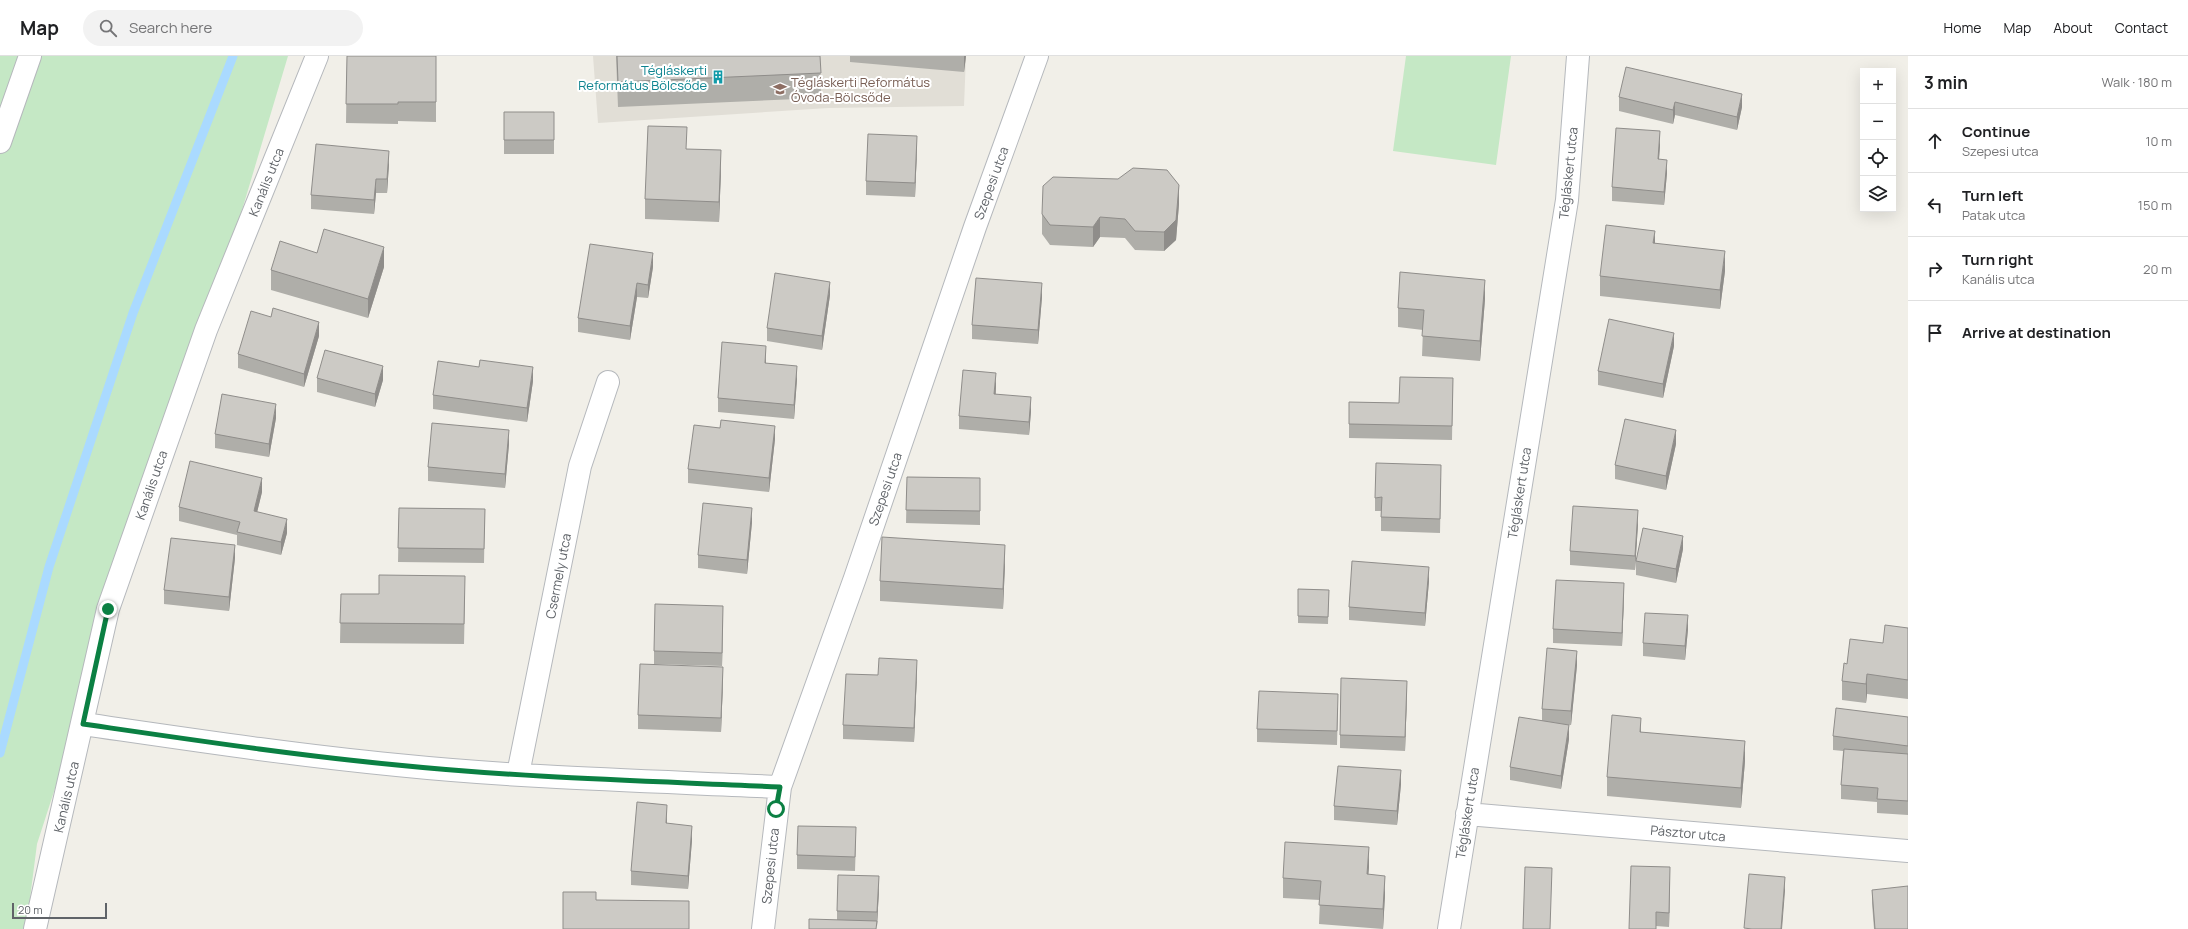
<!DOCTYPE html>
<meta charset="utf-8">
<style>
:root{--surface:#fff;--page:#f2f2f2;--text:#202124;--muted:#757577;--line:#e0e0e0}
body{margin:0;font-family:Manrope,sans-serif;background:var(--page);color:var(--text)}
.controls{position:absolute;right:12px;top:12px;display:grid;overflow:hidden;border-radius:0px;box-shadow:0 4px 16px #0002}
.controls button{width:36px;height:36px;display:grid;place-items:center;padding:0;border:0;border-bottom:1px solid var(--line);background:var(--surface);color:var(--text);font:20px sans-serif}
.scale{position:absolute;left:12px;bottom:10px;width:95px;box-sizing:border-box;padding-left:4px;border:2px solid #5f6368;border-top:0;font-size:11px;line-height:14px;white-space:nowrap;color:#5f6368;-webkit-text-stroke:3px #fff;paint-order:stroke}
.stop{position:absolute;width:12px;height:12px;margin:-9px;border:3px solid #0b8043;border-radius:50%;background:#fff}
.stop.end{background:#0b8043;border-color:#fff;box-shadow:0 1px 4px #0008}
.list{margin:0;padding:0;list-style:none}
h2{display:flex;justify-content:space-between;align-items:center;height:52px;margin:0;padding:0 16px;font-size:17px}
h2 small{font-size:13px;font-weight:400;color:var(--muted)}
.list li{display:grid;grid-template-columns:26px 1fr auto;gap:12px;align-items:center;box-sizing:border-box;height:64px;padding:0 16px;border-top:1px solid var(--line)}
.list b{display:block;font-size:15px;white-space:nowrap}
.list p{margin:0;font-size:13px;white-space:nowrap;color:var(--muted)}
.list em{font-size:13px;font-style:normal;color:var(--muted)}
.icon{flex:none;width:22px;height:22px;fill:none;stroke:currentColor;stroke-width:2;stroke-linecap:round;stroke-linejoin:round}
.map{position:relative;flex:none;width:1908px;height:873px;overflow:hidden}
header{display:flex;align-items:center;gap:24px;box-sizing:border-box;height:56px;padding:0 20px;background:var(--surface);border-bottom:1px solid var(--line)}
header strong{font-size:19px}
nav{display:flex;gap:22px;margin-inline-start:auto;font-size:14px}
.search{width:280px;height:36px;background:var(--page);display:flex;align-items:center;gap:10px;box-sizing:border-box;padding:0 14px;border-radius:22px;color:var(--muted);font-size:15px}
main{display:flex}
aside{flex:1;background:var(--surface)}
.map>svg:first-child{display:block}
.education{fill:#e1ded6}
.green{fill:#c5e8c5}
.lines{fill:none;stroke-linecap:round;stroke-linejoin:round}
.stream{stroke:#aadaff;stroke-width:9}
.minor-casing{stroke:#b5b8bc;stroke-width:24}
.minor{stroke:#fff;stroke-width:22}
.wall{fill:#afaea9}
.shaded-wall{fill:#8f8d8a}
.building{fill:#cccac5;stroke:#8f8d8a}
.route{stroke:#0b8043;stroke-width:5}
.labels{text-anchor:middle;stroke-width:4;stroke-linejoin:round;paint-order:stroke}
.culture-label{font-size:13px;fill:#0d838f;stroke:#fff;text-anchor:end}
.education-label{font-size:13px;fill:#785e54;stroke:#fff;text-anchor:start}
.street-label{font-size:13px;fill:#5f6368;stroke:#fff}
</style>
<header>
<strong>Map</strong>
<div class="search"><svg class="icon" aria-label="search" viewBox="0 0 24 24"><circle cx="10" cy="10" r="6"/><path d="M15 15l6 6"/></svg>Search here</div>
<nav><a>Home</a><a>Map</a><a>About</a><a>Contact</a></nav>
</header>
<main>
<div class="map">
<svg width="1908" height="873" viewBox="0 0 1908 873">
<rect width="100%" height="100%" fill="#f1efe8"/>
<path class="education" d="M593,0H966L964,50L828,52L598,67Z"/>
<path class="green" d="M0,0H288L242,154L37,788L26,873H0Z
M1406,0H1511L1496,109L1393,95Z"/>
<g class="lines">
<path class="stream" d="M0,697L49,511L133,257L233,0"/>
<g class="minor-casing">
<path id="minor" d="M0,86L30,0
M83,668C187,683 292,699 397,709C524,722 652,725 780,731
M518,718L580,410L608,326
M1467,758L1908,795
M35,873L108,553L206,274L317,0
M763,873L780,731L855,522L975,171L1037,0
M1449,873L1567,144L1578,0"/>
</g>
<use href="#minor" class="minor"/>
</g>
<path class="wall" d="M347,0L436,17V66L398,65V68L346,67Z
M616,0H820L821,42L618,51Z
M850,0H966L964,16L850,6Z
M1619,41L1742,51L1737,74L1675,59L1673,68L1619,55Z
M504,56H554V98H504Z
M1660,89L1659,103L1667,117L1664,149L1612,145V131Z
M687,93L721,114L719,166L645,163V143Z
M917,93L915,141L866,139V125Z
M389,108L387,137H376L374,158L311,153V139Z
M1179,148L1176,184L1164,195L1135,194L1125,182L1100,181L1093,191L1050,189L1042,178V158Z
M1655,187L1725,215L1720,253L1600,240V220Z
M317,197L384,211L368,262L271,234V214Z
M653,211L648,242L637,241L630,284L578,276V262Z
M830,239L822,294L767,285V272Z
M1042,241L1038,288L972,283V269Z
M1485,243L1480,305L1422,300L1423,274L1398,271V252Z
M319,280L304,331L238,312V298Z
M1674,290L1663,342L1598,329V315Z
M766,303V307L797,323L794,363L718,356V342Z
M317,322L383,324L375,351L317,336Z
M1453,322L1452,384L1349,382V346L1399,347Z
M533,325L527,366L433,353V339Z
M996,331V338L1031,355L1029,379L959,373V360Z
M276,362L269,401L215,392V378Z
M720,372L775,383L769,436L688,427V413Z
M509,388L505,432L428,425V411Z
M1676,388L1666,434L1615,423V409Z
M907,421L980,422V469L906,467Z
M1441,422L1440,477L1381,475V455H1375V442Z
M262,436L257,456L287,477L281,499L237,489V479L179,465V451Z
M399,452L485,453L484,507L398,506Z
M752,466L747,518L698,512V499Z
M1638,468L1635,514L1570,509V495Z
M1683,493L1676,527L1636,519V505Z
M235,502L229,555L164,548V534Z
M1005,508L1003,553L880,545V525Z
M1429,525L1425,570L1349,564V551Z
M1298,533L1329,534L1328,568L1298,567Z
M341,538L465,540L464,588L340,587Z
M1624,541L1622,590L1553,587V573Z
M723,564L722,610L654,608V595Z
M1908,572V643L1867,638L1866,647L1842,644V625L1847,608Z
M1688,573L1685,604L1643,600V587Z
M1577,609L1571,669H1568L1569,683L1561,733L1510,724V711L1542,664V653Z
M917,617L914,686L843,683V669L878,619Z
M723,625L721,676L638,673V659Z
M1407,638L1405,695L1340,692V679Z
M1338,652L1337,689L1257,686V673Z
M1908,661V759L1877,757V746L1841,743V729L1843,695L1833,694V680Z
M1641,676L1745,705L1741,752L1607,740V721Z
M1401,728L1397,769L1334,764V750Z
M667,762V768L692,784L688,833L631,829V815Z
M856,785L855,815L797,813V799Z
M1369,811L1368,818L1385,839L1383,873L1319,868L1320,844L1283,842V822Z
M1670,825L1669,871L1656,870L1629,873Z
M879,833L877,870L837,864V855Z
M1872,834L1908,873H1874L1872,847Z"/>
<path class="shaded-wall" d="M964,0H966L964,16Z
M1742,38V51L1737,74V61Z
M1675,46V59L1673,68V54Z
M1660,75V89L1658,117V103Z
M917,80V93L915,141V127Z
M721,94V114L719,166V146Z
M389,95V108L387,137V123Z
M1667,104V117L1664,149V136Z
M376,123V137L374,158V144Z
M1179,129V148L1176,184L1164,195V176Z
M1100,161V181L1093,191V171Z
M1655,175V194L1653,187Z
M384,191V211L368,262V243Z
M1725,195V215L1720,253V234Z
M653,197V211L648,242V229Z
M1485,224V243L1480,305V285Z
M830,226V239L822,294V280Z
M637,227V241L630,284V270Z
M1042,227V241L1038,288V274Z
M319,266V280L304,331V318Z
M1674,277V290L1663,342V328Z
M766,290V303L765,321V307Z
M383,310V324L375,351V338Z
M797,310V323L794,363V349Z
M533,311V325L527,366V352Z
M996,317V331L994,352V338Z
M1031,341V355L1029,379V366Z
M276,348V362L269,401V388Z
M775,370V383L769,436V422Z
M509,374V388L505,432V418Z
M1676,374V388L1666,434V420Z
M262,422V436L254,469V455Z
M752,452V466L747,518V504Z
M1638,454V468L1635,514V500Z
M287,463V477L281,499V486Z
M1683,480V493L1676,527V513Z
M235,489V502L229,555V541Z
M1005,489V508L1003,553V533Z
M1429,511V525L1425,570V557Z
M1624,527V541L1622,590V577Z
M723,550V564L722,610V597Z
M1688,559V573L1685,604V590Z
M1577,595V609L1571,669V655Z
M917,604V617L914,686V672Z
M723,611V625L721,676V662Z
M1867,618V638L1866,647V628Z
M1407,625V638L1405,695V681Z
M1641,662V681L1640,676Z
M1569,669V683L1561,733V720Z
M1745,685V705L1741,752V732Z
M1401,714V728L1397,769V755Z
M667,749V762L666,781V767Z
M692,770V784L688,833V820Z
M1369,791V811L1367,838V818Z
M1670,811V825L1669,871V857Z
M879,820V833L877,870V856Z
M1385,820V839L1383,873V853Z
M1785,821V835L1782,873H1781Z"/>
<path class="building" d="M347,0H436V46H398V48H346Z
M617,0H820L821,17L618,26Z
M1626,11L1742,38L1737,61L1675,46L1673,54L1619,41Z
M504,56H554V84H504Z
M648,70L687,71L686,93L721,94L719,146L645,143Z
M1616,72L1660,75L1658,103L1667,104L1664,136L1612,131Z
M868,78L917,80L915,127L866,125Z
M316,88L389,95L387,123H376L374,144L311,139Z
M1133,112L1167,114L1179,129L1176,164L1164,176L1135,175L1125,163L1100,161L1093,171L1050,169L1042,158L1043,130L1053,121L1118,123Z
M1606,169L1655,175L1653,187L1725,195L1720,234L1600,220Z
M324,173L384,191L368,243L271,214L280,185L317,197Z
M590,188L653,197L648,229L637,227L630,270L578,262Z
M1400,216L1485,224L1480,285L1422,280L1424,254L1398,252Z
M775,217L830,226L822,280L767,272Z
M976,222L1042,227L1038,274L972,269Z
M273,252L319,266L304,318L238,298L251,255L271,261Z
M1609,263L1674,277L1663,328L1598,315Z
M722,286L766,290L765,307L797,310L794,349L718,342Z
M325,294L383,310L375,338L317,322Z
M480,304L533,311L527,352L433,339L438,305L479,311Z
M963,314L996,317L994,338L1031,341L1029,366L959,360Z
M1400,321L1453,322L1452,370L1349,368V346L1399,347Z
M222,338L276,348L269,388L215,378Z
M1625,363L1676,374L1666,420L1615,409Z
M721,364L775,370L769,422L688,413L694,369L720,372Z
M432,367L509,374L505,418L428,411Z
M190,405L262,422L254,455L287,463L281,486L237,476L240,466L179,451Z
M1376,407L1441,409L1440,463L1381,461L1382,441L1375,442Z
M907,421L980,422V455L906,454Z
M703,447L752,452L747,504L698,499Z
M1573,450L1638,454L1635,500L1570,495Z
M399,452L485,453L484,493L398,492Z
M1643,472L1683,480L1676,513L1636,505Z
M882,481L1005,489L1003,533L880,525Z
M171,482L235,489L229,541L164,534Z
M1352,505L1429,511L1425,557L1349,551Z
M379,519L465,520L464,568L340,567L341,538H379Z
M1556,524L1624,527L1622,577L1553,573Z
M1298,533L1329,534L1328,561L1298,560Z
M655,548L723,550L722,597L654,595Z
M1645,557L1688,559L1685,590L1643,587Z
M1885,569L1908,572V624L1867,618L1866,628L1842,625L1844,607L1847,608L1850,583L1883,587Z
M1547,592L1577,595L1571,655L1542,653Z
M879,602L917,604L914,672L843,669L846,618L878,619Z
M640,608L723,611L721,662L638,659Z
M1341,622L1407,625L1405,681L1340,679Z
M1259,635L1338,638L1337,675L1257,673Z
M1836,652L1908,661V690L1833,680Z
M1612,659L1641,662L1640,676L1745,685L1741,732L1607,721Z
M1519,661L1569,669L1561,720L1510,711Z
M1844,693L1908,698V745L1877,743L1878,732L1841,729Z
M1338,710L1401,714L1397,755L1334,750Z
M637,746L667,749L666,767L692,770L688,820L631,815Z
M798,770L856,771L855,801L797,799Z
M1285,786L1369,791L1367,818L1385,820L1383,853L1319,849L1321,825L1283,822Z
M1631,810L1670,811L1669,857L1656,856V873H1629Z
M1525,811L1552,812L1550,873H1523Z
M1749,818L1785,821L1781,873H1752L1744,872Z
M838,819L879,820L877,856L837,855Z
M1908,830V873H1875L1872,834Z
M563,836H596V844L689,845V873H563Z
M809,863L877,865L876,873H809Z"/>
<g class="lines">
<path class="route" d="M108,553L83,668C187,683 292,699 397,709C524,722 652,725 780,731L776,753"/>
</g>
<defs>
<g id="building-bare" transform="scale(1.08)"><path d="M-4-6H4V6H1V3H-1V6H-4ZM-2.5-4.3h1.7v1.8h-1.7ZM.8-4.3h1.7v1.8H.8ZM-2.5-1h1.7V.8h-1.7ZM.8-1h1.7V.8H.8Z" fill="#0f9aa8" stroke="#fff" stroke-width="2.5" paint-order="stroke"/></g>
<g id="school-bare" transform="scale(1.08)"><path d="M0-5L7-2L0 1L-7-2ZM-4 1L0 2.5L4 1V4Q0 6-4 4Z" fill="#8d6e63" stroke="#fff" stroke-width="2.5" paint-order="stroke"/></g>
</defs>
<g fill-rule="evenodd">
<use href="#building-bare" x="718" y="21"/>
<use href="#school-bare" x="780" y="33"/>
</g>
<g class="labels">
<g class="culture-label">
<text x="707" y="19">Tégláskerti<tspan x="707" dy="15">Református Bölcsőde</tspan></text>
</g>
<g class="education-label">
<text x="791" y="31">Tégláskerti Református<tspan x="791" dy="15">Óvoda-Bölcsőde</tspan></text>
</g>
<g class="street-label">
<text transform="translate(1568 117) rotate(-84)" y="5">Tégláskert utca</text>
<text transform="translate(266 126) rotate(-68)" y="5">Kanális utca</text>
<text transform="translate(991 127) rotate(-70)" y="5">Szepesi utca</text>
<text transform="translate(151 429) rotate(-71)" y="5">Kanális utca</text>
<text transform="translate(885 433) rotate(-71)" y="5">Szepesi utca</text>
<text transform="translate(1519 437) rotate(-81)" y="5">Tégláskert utca</text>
<text transform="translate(558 520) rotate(-79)" y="5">Csermely utca</text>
<text transform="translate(66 741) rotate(-77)" y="5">Kanális utca</text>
<text transform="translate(1467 757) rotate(-81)" y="5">Tégláskert utca</text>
<text transform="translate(1688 777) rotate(5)" y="5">Pásztor utca</text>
<text transform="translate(770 810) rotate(-84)" y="5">Szepesi utca</text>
</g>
</g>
</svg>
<div class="controls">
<button>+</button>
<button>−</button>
<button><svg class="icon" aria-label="locate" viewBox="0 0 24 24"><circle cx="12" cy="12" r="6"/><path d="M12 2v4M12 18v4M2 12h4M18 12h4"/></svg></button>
<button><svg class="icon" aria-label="layers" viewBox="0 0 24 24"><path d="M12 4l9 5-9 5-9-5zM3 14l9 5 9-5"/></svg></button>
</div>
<div class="scale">20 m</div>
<div class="stop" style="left:776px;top:753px"></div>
<div class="stop end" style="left:108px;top:553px"></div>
</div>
<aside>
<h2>3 min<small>Walk · 180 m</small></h2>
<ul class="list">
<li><svg class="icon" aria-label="ahead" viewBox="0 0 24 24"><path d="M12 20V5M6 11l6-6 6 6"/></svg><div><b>Continue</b><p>Szepesi utca</p></div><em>10 m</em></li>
<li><svg class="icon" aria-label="left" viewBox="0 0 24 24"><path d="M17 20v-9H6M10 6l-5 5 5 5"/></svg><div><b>Turn left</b><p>Patak utca</p></div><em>150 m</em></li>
<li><svg class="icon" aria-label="right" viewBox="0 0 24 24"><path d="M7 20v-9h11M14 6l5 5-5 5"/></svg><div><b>Turn right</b><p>Kanális utca</p></div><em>20 m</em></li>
<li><svg class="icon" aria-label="arrive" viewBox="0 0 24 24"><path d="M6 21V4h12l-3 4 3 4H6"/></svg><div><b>Arrive at destination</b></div></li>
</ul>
</aside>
</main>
